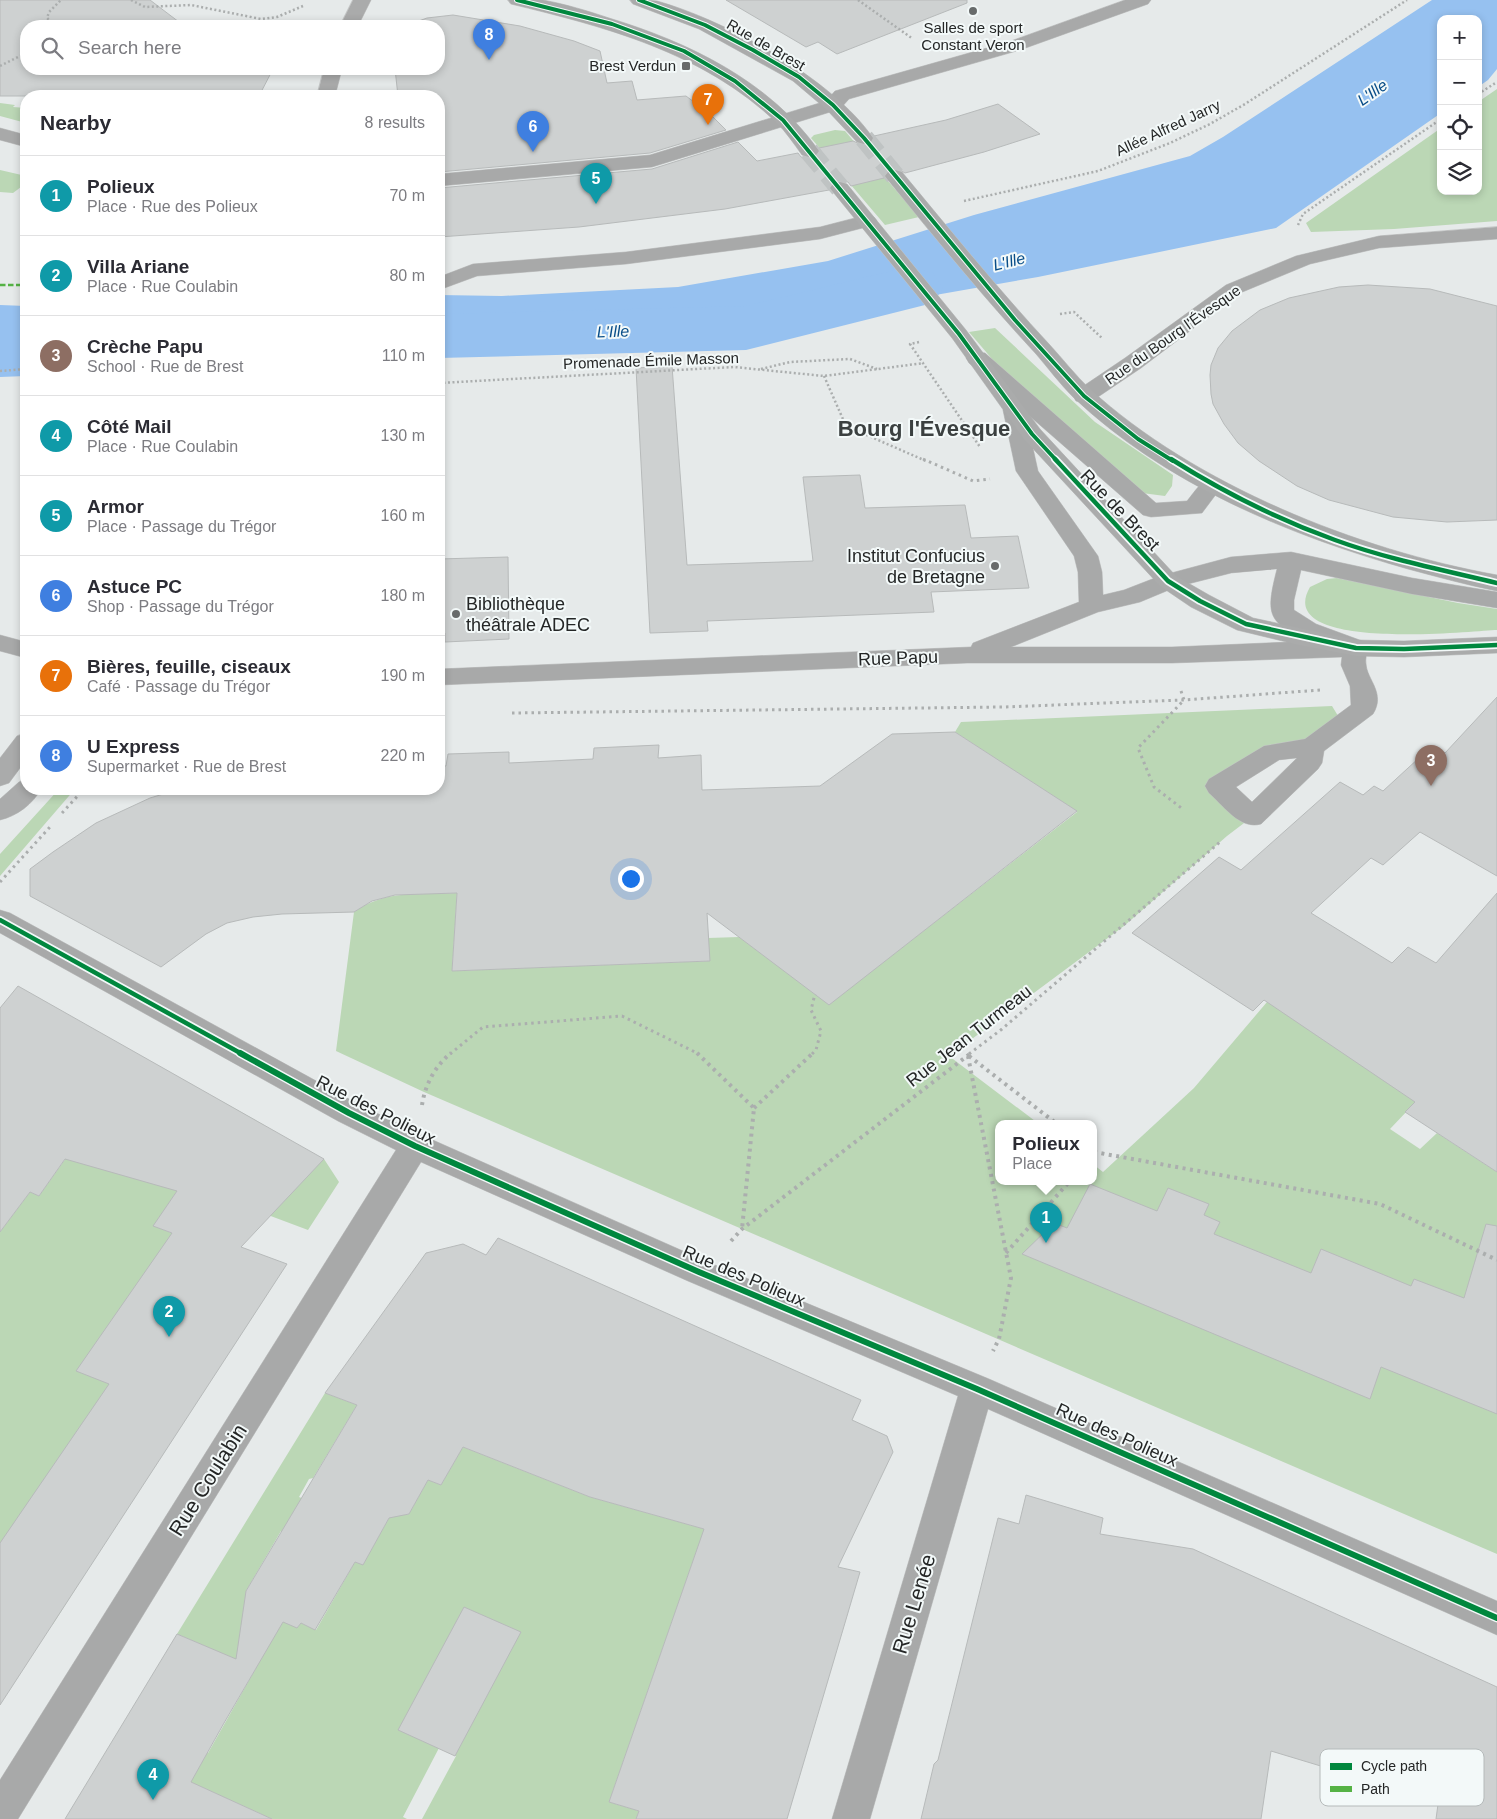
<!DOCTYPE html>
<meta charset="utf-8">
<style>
:root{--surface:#fff;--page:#f2f2f3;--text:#2b2b33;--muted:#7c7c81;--line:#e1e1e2;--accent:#7c3aed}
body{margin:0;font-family:Helvetica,sans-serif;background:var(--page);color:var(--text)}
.controls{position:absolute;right:15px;top:15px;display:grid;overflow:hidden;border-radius:10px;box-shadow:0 2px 8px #0003}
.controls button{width:45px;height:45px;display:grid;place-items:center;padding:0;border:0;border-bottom:1px solid var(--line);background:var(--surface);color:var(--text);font:25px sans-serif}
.you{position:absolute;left:630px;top:878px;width:18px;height:18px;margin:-12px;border:4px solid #fff;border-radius:50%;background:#1a73e8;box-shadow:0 0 0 8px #1a73e833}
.badge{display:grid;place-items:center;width:32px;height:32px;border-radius:50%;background:var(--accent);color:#fff;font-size:16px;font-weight:700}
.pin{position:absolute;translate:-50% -41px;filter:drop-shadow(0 1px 2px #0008)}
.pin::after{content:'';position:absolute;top:26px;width:18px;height:15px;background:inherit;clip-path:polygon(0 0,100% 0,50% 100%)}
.popup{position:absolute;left:995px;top:1120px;width:102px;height:65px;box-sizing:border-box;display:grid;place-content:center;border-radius:10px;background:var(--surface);filter:drop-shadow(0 1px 4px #0005);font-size:16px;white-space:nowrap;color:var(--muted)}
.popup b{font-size:19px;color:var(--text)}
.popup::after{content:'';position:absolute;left:50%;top:100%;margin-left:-10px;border:10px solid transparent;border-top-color:var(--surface)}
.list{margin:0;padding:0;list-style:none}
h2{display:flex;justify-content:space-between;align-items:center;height:65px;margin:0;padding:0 20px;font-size:21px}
h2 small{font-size:16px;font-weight:400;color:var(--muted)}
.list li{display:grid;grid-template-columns:32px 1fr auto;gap:15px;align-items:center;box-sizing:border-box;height:80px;padding:0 20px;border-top:1px solid var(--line)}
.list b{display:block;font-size:19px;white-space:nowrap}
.list p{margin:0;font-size:16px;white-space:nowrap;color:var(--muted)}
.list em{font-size:16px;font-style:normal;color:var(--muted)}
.icon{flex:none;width:28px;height:28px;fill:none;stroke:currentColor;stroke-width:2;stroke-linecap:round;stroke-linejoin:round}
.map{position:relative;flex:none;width:1497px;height:1819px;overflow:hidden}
.search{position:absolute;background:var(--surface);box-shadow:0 2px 8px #0003;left:20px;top:20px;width:425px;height:55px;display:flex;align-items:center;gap:12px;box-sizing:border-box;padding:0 18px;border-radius:20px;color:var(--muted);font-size:19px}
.panel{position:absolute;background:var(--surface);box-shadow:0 2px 8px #0003;left:20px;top:90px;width:425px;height:705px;border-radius:20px}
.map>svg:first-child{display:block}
.green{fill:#bbd7b5}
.water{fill:#96c1f0}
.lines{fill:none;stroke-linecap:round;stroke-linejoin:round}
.river{fill:#96c1f0;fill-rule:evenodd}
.building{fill:#ced1d1;stroke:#b7baba}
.major-tunnel{stroke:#bfc3c3;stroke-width:20;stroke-dasharray:20 10;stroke-linecap:butt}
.minor-casing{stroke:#c4c6c6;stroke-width:1}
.major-casing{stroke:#c4c6c6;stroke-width:1}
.path-far2{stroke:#abaeae;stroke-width:2.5;stroke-dasharray:2 2.5;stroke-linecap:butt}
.path-far1{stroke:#abaeae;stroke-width:3;stroke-dasharray:2.5 4;stroke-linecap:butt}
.path{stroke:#abaeae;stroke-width:4;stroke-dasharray:3 4.5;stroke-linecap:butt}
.minor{fill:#a8a9a9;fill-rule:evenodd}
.major{fill:#aaabab;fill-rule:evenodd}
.quiet{stroke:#55b245;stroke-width:2.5;stroke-dasharray:5.5 2.5;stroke-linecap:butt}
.cycleway-far2-casing{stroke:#f3f9f9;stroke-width:6}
.cycleway-far1-casing{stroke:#f3f9f9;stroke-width:8}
.cycleway-casing{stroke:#f3f9f9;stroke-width:9}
.cycleway-far2{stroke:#00873e;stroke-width:4}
.cycleway-far1{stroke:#00873e;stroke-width:4.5}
.cycleway{stroke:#00873e;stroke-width:6}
.poi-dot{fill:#686b6b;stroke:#f3f9f9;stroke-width:2}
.labels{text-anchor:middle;stroke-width:4;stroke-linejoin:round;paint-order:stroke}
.far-poi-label{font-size:15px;fill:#242626;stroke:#f3f9f9}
.far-street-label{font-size:15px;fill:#242626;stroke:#f3f9f9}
.far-water-label{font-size:16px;font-style:italic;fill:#084d88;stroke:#f3f9f9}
.street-label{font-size:18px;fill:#242626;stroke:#f3f9f9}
.poi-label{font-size:18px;fill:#242626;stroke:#f3f9f9;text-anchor:end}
.near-street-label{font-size:21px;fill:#242626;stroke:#f3f9f9}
.district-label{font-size:22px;font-weight:bold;fill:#3b4040;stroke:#f3f9f9}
.key{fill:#f3f9f9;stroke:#b5baba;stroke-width:1}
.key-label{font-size:14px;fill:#242626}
</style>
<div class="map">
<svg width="1497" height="1819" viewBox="0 0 1497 1819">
<rect width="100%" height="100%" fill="#e6eaea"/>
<path class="green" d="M1497,89V221L1394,229L1311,232L1306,223L1441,128V191H1478V102Z
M0,103L15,105L13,107L26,108V123L0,116Z
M835,130L845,131L919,217L885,225L811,138L814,135Z
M0,170L26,176V188L21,187L13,193L0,192Z
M995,328L1095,422L1173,475L1172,486L1165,496L1142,493L1016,387L969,332Z
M1337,578L1458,603L1497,609V630C1470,631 1272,653 1310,587L1327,579Z
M1332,706L1343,724L1312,747L1273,752L1218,786L1252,817L1227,836L1124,926L949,1056L1039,1124H998V1182H1094V1165L1103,1172L1194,1088L1267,1002L1427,1090L1390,1129L1420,1149L1437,1133L1497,1172V1554L424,1092L336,1051L354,912C384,890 421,894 457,893L452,971L709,961L708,938L739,937L829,1004L1077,812L955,732L961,722Z
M59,789H75L0,876V854Z
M223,1102L264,1125L240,1150L177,1191L154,1226L174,1234L141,1397L83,1577L53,1624L0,1601V1232L30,1192L39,1196L88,1127L196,1141Z
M324,1159L339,1182L308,1230L249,1208Z
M325,1393L357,1405L313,1478L309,1479L299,1497L309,1501L290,1535L281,1531L246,1591L297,1628L301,1623L316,1630L355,1562L363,1564L393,1511L405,1515L409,1514L428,1480L441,1485L463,1447L590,1497L740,1539L692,1564L609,1802L639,1811L636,1819H422L456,1756L439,1748L403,1817L407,1819H272L188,1781L205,1752L208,1753L256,1668L177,1634Z"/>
<path class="water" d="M1432,0H1497V69L1488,80L1478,87V19H1441V113L1276,228L1038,277L867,307L791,318L638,333L439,349V295L502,296L678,287L828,261L974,215L1190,156L1223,137Z
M0,305L26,306V376L0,377Z"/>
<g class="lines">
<path class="river" d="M908,267L933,273L943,288L933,303L746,350L439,358V314L746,306Z"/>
</g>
<path class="building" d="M0,0H150L179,22L268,26H26V69H273L259,96H0Z
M726,0H967V3L837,54L818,42L806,47Z
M453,15L520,26L574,41L600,51L607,83L632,81L637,100L686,96L710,114L726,130L650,153L439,172V96H398L395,69H439V26H405L427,18Z
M998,104L1040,134L984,152L905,173L896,168L887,170L884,175V178L851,186L848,182L839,180L832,183L828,188L829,190L725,209L579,227L439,237V188L652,169L738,142L757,161L798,153L801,157L810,159L818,156L821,151L819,148L853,141L865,146L873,143L874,136L946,120Z
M1368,285L1430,289L1497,306V520L1447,522L1393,517L1329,500L1297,486L1259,461L1238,443L1224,424L1213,404L1211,394L1210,375L1211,365L1218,348L1232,331L1260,310L1289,298L1339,287Z
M672,366L687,565L813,561L803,477L860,475L865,508L965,505L971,538L1018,536L1029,588L931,592L934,612L707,621L708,631L650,633L636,368Z
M508,557L509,639L445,642V633H439V559Z
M1497,697V876L1420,832L1383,865L1371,858L1311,913L1392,963L1408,947L1436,963L1497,893V1172L1405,1112L1415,1102L1264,1000L1253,1011L1132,933L1219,857L1241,870L1340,782L1363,795L1374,786L1383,791L1432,746L1445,753Z
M955,732L1077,811L829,1005L707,913L710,961L452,971L457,893L395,895L372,901L354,912L282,914L253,917L227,923L206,934L161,967L30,896V869L53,852L96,823L150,798L180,789H439V766H446L448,754L509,752V763L593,759L594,748L659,745L658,758L701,755L702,790L820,786L892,734Z
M18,986L324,1159L241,1247L287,1264L0,1705V1543L109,1384L76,1371L172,1233L153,1226L177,1191L65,1159L39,1196L30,1192L0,1232V1008Z
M1090,1184L1157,1211L1168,1188L1209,1204L1204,1215L1220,1222L1214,1234L1311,1273L1321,1249L1411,1286L1414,1279L1464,1298L1486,1224L1497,1226V1414L1381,1367L1370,1399L1022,1254L1054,1223L1067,1228Z
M498,1238L861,1400L852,1420L887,1436L893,1452L838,1567L860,1572L787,1819H636L639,1811L609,1802L704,1529L590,1497L463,1447L441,1485L428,1480L409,1514L389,1518L363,1565L355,1562L315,1630L301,1623L297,1628L283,1622L224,1723L191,1782L272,1819H65L177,1634L236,1659L246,1591L357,1405L325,1393L426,1253L463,1244L486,1255Z
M1026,1495L1103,1518L1100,1534L1193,1549L1497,1687V1819H1436L1439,1797L1334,1767V1770L1271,1751L1261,1819H921L934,1764L938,1760L998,1518L1019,1524Z
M464,1607L521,1632L455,1756L398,1730Z"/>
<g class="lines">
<path class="major-tunnel" d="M864,138L895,176
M809,151L840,188"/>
<g class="minor-casing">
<path id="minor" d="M1125,0H1151L1148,4L1020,50L849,99L840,109L652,167L439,186V174L650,155L826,101L835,91L1008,42Z
M0,128L26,135V147L0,140Z
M867,215L874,217L877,221L874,225L820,239L626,264L477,276L439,290V277L473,264L626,252L820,227Z
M1497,227V239L1379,248L1310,264L1240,293L1141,368L1092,401L1084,403L1076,401L1073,396L1076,391L1125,358L1226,285L1296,256L1379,236Z
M977,352L985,353L1156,503L1187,501C1197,489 1203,476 1220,480L1223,485L1202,513L1151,517L1143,515L1025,412L1038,471L1098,556L1102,572L1103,595L1124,590L1160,576L1231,557L1291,552L1412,578L1497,592V608L1412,594L1301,570L1294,600V610L1316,624L1365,642L1368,648C1367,653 1365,659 1366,664C1367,680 1386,693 1373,714L1324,751L1322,763L1318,769L1261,824C1240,830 1224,806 1209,793L1205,786L1209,779L1264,746L1305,739L1351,705L1350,686L1341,665L1342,657L1172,663H967L439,685V669L971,647L973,643L1079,602L1078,572L1074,556L1016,471L1003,410L1006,405L1017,404L969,363L966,358L969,353ZM1277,569C1265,616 1267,624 1314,641L1172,647H1011L1098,612L1140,602L1176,587L1231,573ZM1297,758L1252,802L1236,787L1279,760Z
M0,635L26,642V658L0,651Z
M0,910L10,913L360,1105L426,1137L710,1263L989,1379L1497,1601V1635L988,1409L870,1819H832L958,1396L688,1281L421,1162L18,1819H0V1780L396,1150L338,1121L0,933Z"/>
</g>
<g class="major-casing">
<path id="major" d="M353,0H371L358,26H340Z
M508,0C519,0 532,0 543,0C565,4 588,11 609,18C688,42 770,81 819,151L816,155L809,157L802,155C794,144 786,132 776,122C702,52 606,27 511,4Z
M630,0C639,0 649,0 657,1C725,20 833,79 873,138L871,142L864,144L857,142L826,109L793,81L699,29L633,4Z
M324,69H342L335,96H317Z
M895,170L902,172C950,230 998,289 1049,344C1063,359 1075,375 1090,389C1195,485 1358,550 1497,575V591C1467,585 1438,577 1408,569C1288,535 1165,484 1073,397C1060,384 1048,368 1036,354C984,298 936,239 888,180L885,176L888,172Z
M840,182L847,184L966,330L1040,429L1176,576L1209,595L1253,618L1356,640L1404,641L1497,637V653L1404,657L1356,656L1299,645L1237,630L1191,607L1160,586L1024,439L952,338L833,192L830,188L833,184Z
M26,733V760L9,783L0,786V758L17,736Z
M26,780V789H41C33,804 17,816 0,820V799L19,782Z"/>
</g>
<path class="path-far2" d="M131,0L145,7L191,5L261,19L277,17L303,6
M858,0L913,39
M55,26L47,18L49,12L61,0
M0,66L26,53
M1478,94L1497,82
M964,201L1098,171L1170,143L1210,124L1245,104L1407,0
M1298,225L1303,214L1441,119
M1060,314L1074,312L1103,339
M919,342L910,344L980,447
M761,369L790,362L850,359L877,369
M0,371L26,369
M824,376L846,426L926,461
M439,383L734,367L824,376L924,363"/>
<path class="path-far1" d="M923,459L973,481L990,479
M1181,691L1184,700L1138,748L1154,787L1184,810
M512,713L1003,707L1184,700L1320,690
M62,813L84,789
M0,882L50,827
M450,1054L483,1027L622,1016L699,1054
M812,1054L816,1050L821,1031L811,1010L815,994
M969,1054L1002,1029L1220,842"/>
<path class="path" d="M697,1053L754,1108L742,1229
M968,1056L1011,1278L999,1339L993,1351
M969,1056L1057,1124
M422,1105C425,1085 435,1066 451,1053
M754,1108L813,1053
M1094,1152L1380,1204L1497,1260
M731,1241L742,1229L971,1053
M1006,1253L1069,1182"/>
<use href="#minor" class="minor"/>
<use href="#major" class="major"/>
<path class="quiet" d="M0,285H26"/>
<g class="cycleway-far2-casing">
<path id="cycleway-far2" d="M517,0L612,24L684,51L735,81L783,120L959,334L1032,434L1057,461
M639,0L705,25L753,50L799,77L833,105L864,138L1015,320L1084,396L1138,439L1173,461"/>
</g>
<g class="cycleway-far1-casing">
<path id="cycleway-far1" d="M1055,459L1168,581L1200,601L1246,624L1356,648L1404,649L1497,645
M1171,459C1223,492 1277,519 1335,540C1387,559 1443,570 1497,583
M0,920L242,1054"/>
</g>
<g class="cycleway-casing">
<path id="cycleway" d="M240,1053L349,1113L415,1146L699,1272L977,1389L1497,1618"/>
</g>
<use href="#cycleway-far2" class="cycleway-far2"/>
<use href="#cycleway-far1" class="cycleway-far1"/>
<use href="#cycleway" class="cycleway"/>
</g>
<g class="poi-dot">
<circle cx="973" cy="11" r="5"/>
<rect x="681" y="61" width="10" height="10" rx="2.5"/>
<circle cx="995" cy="566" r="5"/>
<circle cx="456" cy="614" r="5"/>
</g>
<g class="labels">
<g class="far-poi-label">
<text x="973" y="33">Salles de sport<tspan x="973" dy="17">Constant Veron</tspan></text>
<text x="676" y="71" text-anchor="end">Brest Verdun</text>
</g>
<g class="far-street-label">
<text transform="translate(766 45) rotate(30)" y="5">Rue de Brest</text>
<text transform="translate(1168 128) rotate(-25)" y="5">Allée Alfred Jarry</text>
<text transform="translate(1173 335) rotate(-35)" y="5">Rue du Bourg l'Évesque</text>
<text transform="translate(651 361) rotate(-2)" y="5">Promenade Émile Masson</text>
</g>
<g class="far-water-label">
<text transform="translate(1372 92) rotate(-35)" y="6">L'Ille</text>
<text transform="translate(1009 261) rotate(-14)" y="6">L'Ille</text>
<text transform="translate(613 331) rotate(-2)" y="6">L'Ille</text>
</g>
<g class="street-label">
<text transform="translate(1120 510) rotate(46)" y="6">Rue de Brest</text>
<text transform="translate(898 658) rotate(-2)" y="6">Rue Papu</text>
<text transform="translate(969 1036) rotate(-38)" y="6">Rue Jean Turmeau</text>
<text transform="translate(376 1110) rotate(27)" y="6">Rue des Polieux</text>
<text transform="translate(744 1276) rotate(23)" y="6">Rue des Polieux</text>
<text transform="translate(1117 1435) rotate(24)" y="6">Rue des Polieux</text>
</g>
<g class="poi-label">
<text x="985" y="562">Institut Confucius<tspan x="985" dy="21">de Bretagne</tspan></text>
<text x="466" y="610" text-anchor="start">Bibliothèque<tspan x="466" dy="21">théâtrale ADEC</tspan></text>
</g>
<g class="near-street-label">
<text transform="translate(208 1480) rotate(-58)" y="7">Rue Coulabin</text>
<text transform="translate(914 1604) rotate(-73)" y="7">Rue Lenée</text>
</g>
<g class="district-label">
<text x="924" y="436">Bourg l'Évesque</text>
</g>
</g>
<rect x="1320" y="1749" width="164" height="57" rx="8" class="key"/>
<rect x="1330" y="1763" width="22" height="7" fill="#00873e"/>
<rect x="1330" y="1786" width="22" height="6" fill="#55b245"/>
<g class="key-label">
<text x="1361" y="1771">Cycle path</text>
<text x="1361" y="1794">Path</text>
</g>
</svg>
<div class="controls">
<button>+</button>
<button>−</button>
<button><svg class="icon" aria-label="locate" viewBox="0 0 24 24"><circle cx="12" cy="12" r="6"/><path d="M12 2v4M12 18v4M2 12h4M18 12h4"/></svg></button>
<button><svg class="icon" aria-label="layers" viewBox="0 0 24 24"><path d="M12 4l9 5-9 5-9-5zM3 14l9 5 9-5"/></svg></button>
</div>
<div class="you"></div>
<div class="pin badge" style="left:1046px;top:1243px;background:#0f9aa8">1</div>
<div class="popup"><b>Polieux</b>Place</div>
<div class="pin badge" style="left:169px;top:1337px;background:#0f9aa8">2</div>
<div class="pin badge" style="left:1431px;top:786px;background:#8d6e63">3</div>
<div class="pin badge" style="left:153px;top:1800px;background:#0f9aa8">4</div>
<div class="pin badge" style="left:596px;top:204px;background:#0f9aa8">5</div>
<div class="pin badge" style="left:533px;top:152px;background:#3f7fe0">6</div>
<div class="pin badge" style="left:708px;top:125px;background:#e8710a">7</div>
<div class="pin badge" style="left:489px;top:60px;background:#3f7fe0">8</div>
<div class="search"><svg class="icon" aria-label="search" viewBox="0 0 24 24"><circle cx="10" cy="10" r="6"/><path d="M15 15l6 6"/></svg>Search here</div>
<section class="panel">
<h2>Nearby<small>8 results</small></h2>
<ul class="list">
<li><span class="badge" style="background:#0f9aa8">1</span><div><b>Polieux</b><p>Place · Rue des Polieux</p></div><em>70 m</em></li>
<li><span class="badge" style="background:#0f9aa8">2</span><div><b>Villa Ariane</b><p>Place · Rue Coulabin</p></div><em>80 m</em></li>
<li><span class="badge" style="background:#8d6e63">3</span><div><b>Crèche Papu</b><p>School · Rue de Brest</p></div><em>110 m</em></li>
<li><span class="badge" style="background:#0f9aa8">4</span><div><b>Côté Mail</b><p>Place · Rue Coulabin</p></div><em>130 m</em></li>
<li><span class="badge" style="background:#0f9aa8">5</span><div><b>Armor</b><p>Place · Passage du Trégor</p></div><em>160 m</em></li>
<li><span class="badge" style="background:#3f7fe0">6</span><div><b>Astuce PC</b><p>Shop · Passage du Trégor</p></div><em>180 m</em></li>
<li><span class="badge" style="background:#e8710a">7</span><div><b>Bières, feuille, ciseaux</b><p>Café · Passage du Trégor</p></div><em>190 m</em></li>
<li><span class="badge" style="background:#3f7fe0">8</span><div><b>U Express</b><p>Supermarket · Rue de Brest</p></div><em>220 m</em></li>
</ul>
</section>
</div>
